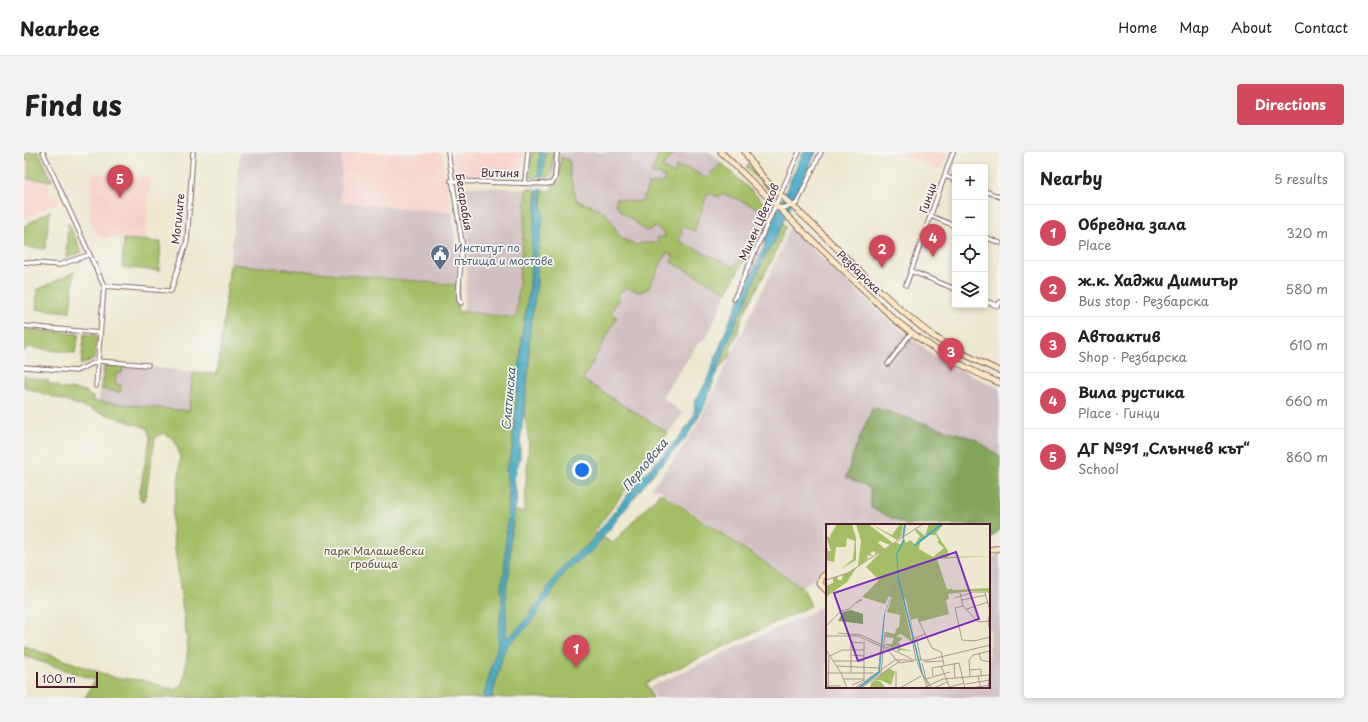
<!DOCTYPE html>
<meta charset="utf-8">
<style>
:root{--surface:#fff;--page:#f2f2f2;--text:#202124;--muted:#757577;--line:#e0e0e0;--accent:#d1495b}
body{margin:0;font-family:"Playpen Sans",sans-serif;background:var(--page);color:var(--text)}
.controls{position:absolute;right:12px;top:12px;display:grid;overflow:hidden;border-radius:4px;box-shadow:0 2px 6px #0003}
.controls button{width:36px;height:36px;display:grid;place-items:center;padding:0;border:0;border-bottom:1px solid var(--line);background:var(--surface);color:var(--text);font:20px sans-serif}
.scale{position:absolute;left:12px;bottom:10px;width:62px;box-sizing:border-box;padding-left:4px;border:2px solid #4a1f2b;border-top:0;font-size:11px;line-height:14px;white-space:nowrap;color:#4a1f2b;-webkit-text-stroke:3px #f6f6f2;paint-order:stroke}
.you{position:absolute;left:558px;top:318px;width:14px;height:14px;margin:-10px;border:3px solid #fff;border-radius:50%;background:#1a73e8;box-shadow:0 0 0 6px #1a73e833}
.badge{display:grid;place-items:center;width:26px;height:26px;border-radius:50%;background:var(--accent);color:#fff;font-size:13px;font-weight:700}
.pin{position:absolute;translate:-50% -33px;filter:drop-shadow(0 1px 2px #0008)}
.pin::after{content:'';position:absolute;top:21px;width:14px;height:12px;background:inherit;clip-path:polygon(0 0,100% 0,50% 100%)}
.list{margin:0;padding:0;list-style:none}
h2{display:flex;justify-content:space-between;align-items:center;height:52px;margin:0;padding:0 16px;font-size:17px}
h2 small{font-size:13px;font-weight:400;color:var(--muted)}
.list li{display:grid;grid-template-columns:26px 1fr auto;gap:12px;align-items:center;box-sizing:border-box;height:56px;padding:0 16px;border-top:1px solid var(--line)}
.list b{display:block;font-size:15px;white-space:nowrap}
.list p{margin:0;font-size:13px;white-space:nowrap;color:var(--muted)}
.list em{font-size:13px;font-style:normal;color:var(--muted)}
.icon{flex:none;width:22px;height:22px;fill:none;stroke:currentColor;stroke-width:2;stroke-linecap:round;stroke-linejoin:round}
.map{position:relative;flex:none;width:976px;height:546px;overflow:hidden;border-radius:4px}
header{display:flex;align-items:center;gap:24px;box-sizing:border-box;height:56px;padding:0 20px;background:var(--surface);border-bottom:1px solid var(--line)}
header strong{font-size:19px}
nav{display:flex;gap:22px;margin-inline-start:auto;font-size:14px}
.intro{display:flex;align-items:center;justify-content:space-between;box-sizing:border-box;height:96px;padding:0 24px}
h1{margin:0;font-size:28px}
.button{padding:10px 18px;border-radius:4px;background:var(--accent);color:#fff;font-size:14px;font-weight:700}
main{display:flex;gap:24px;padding:0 24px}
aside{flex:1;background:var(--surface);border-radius:4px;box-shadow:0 2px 6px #0003}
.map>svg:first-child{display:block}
.built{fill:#f7d1c9}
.industrial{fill:#d2bfc1}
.green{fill:#a3be65;stroke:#766e48}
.forest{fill:#82a55a;stroke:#666242}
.water{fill:#43a9c3;stroke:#466477}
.pier{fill:#eee8d0}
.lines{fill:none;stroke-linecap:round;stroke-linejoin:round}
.street-casing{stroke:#836565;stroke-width:5.5}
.secondary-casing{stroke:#836565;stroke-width:7}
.street{stroke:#fff;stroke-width:3.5}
.secondary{stroke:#fae7c3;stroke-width:5}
.labels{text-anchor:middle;stroke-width:3.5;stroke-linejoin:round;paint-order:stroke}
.street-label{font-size:11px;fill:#4a1f2b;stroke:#f6f6f2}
.service-label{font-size:11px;fill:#4e5e75;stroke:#f6f6f2;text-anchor:start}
.park-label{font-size:11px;fill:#654f3c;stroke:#f6f6f2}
.water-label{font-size:12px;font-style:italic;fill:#475668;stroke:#f6f6f2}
.inset-river{fill:none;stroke:#43a9c3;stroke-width:2}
.inset-road{fill:none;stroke:#ac988e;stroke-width:1}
.view{fill:#7b2cbf;fill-opacity:0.15;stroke:#7b2cbf;stroke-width:2}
.inset-edge{fill:none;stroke:#4a1f2b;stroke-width:2}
</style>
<header>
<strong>Nearbee</strong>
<nav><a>Home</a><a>Map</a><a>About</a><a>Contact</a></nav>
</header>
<div class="intro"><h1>Find us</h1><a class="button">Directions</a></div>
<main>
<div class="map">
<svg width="976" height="546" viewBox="0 0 976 546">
<rect width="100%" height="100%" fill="#f6f6f2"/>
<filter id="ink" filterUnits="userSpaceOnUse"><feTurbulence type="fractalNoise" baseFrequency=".025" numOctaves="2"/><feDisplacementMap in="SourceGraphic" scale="8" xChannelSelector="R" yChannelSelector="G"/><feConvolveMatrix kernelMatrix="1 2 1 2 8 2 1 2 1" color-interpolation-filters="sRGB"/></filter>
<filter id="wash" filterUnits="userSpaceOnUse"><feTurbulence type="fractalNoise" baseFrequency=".012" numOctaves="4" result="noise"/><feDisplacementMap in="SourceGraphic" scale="16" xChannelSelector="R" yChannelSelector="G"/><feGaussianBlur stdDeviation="0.9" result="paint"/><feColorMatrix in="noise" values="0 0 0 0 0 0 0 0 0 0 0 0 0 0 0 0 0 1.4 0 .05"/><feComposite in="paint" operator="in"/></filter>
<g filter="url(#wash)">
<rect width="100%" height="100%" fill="#eee8d0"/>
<path class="built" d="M0,0H15L28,29L25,30V44L32,43L35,51L0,67Z
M318,0H418L428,60L315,50Z
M429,0H499L496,20L489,24H431Z
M868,0H924L917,18Z
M69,21L126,25L121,89L75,85L65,66Z"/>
<path class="industrial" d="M216,0H318L316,50L428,60L434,106L432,132L206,112Z
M530,0H686L745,55L720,109L703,140L683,185L673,193L638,245L659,262L644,281L559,228L593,165L587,161L525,54Z
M437,34L503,37L492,166L439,160L445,98Z
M765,76L871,174L915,207L976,237V304L951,287L846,336L847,356L882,373H803V421L777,434L637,339L627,336L657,298L676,268L755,103Z
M79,210L169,220L165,259L75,250Z
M976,402V546H632L626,535L803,453V535H965V407Z"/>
<path class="green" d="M0,0H15L28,29L4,27L5,8L0,7Z
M508,0H516L515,26H507L506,23Z
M521,0H530L528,21L523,27L519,26Z
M636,0H652L638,15L650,22L653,14L661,17L663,15L682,26L697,11L745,55L743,60L698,41L695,45L684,41L670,79L658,75L657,80L659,81L655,89L710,115L714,107L720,109L703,140L647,110L650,104L643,100L624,137L616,140L602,136L594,142L595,146L587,161L593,165L559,228L644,281L570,380L589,391L635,342H639L779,436L787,454L622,531L629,546H61L71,528L0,504V494L92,526L119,528L152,538L159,532L164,496L148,374C147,350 164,311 151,290C149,286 143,283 139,281L131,286L121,348L118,349L115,344L126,286L123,276L0,235V223L2,225L25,229L24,231L34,234V236L62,239L66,244L69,245V249L165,259L169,220L193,222L206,112L435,133L433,159L492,166L503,37H513L506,135L499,176L488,298L482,318L485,342L483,358L500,360L505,289L500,260L505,213V186L513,130V102L519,66L518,37L526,39C536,29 536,18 537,5L544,8L546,12V24L553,49L574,56L584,64L597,86L612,93C620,90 626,92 634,90L633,85H641V82L632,75L622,79L598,60L591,51L593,46L609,50L618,49L625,32L641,30V26L634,22H627Z
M724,12L751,43L750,44L722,16Z
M26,59L21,97L0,95V74Z
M44,70L58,100L42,106Z
M759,71L762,74L751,102L718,165L714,181L706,197L708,202L692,220L714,164L719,157L740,105L750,90Z
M100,87L137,90L135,119L98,115Z
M50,120L46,160L12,157L13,138Z
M0,177L55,182L51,201L2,195L0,200Z
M60,182L71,183L73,185L71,206L57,213Z
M81,213L99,214L98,221H92L91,232L97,233L96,240L78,237Z"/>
<path class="forest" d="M849,255L951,287L976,304V378L965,388V373H882L847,356L846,336L822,325L830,299Z"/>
<path class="water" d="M516,0H521L517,54L519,66L513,102V130L505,186V213L496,291V306L490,326L493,347L487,381L485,424L482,435V487C487,482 494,478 498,472C520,447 533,412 563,394L618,325L659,281L670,263L671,249L682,231L706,168L741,93V85L779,0H792L750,90L740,105L719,157L714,164L680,255L662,286L632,318L569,398L549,414L545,415L505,473L482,495L478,505L468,546H459L473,496L475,475L478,452L477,435L480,421L485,342L482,318L488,298L499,176L506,135L508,88L513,48Z"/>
<path class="pier" d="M513,26H521L520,37H511Z"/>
</g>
<g filter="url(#ink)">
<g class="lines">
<g class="street-casing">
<path id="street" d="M19,0L80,134L72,234
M424,0L438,91L435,133V148L437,151
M921,24L931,28
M427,29L523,32L528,31L531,26L533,0
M501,30L504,0
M961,39L976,45
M755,56L769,54L773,51L797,0
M907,64L931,74
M961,85L976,91
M0,110L35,113L64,103
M887,119L931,137
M882,133L929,0
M80,134L147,139L163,89L169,0
M710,147L775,0
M961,149L974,154L976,150
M0,174L76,181
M864,212L887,181
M0,215L52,219L74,209L124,213"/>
</g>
<g class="secondary-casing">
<path id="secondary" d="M697,0L870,167C904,194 936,215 976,231
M721,0C736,28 764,49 787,71C826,109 865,151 909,184C930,198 953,209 976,219
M965,398L976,396
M803,421L798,425L796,432L803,439"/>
</g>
<use href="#street" class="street"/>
<use href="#secondary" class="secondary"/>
</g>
</g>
<defs>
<g id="civic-pin" transform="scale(1)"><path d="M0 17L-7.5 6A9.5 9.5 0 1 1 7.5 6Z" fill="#5c6f8a" stroke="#f6f6f2"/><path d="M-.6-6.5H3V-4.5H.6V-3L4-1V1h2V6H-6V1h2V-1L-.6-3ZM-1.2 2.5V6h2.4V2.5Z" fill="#fff"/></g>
</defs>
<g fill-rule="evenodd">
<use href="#civic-pin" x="416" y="102"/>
</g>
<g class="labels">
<g class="street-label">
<text transform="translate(476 21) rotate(1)" y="4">Витиня</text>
<text transform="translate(904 46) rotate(-71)" y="4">Гинци</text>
<text transform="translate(440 50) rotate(81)" y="4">Бесарабия</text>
<text transform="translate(154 67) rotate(-84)" y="4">Могилите</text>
<text transform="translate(735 70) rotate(-66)" y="4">Милен Цветков</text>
<text transform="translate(835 120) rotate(44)" y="4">Резбарска</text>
</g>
<g class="service-label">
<text x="430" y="100">Институт по<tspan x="430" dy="13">пътища и мостове</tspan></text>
</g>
<g class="park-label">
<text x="350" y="403">парк Малашевски<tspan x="350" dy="13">гробища</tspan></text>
</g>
<g class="water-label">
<text transform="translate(485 247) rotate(-85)" y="4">Слатинска</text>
<text transform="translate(621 313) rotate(-50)" y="4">Перловска</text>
</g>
</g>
<g transform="translate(802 372)">
<rect width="164" height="164" fill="#eee8d0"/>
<path d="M11,0H26L30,14V36L15,45L27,35L29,17L21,14L20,23H10L8,38L0,36V17L2,27H5L0,12L5,14L4,12ZM30,0H42L67,19L64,21L54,17L52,19L59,25L50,30L48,27L44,29L47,32L41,31L42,35L32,42L35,17ZM45,0L66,11L74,0H77L75,13L71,16ZM103,0L117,1L110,9L122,27V33L164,32L111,35L121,65H125L123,57L126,66L164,64V70L159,67H147L122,70L123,75L120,76L123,90L93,98L92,94L85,96L88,113L80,76L76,72L86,118L75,110L70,112L77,114L72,119L74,120V124L87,127L74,126L73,128L71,127L73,121L66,124L58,120H66L68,114L59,113L60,108L69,110L70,105L73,103L74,91L61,88L66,73L63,72L59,80L36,73L53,56L40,43L55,28L70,18L75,21L78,14L80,19L84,16L89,20L94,12L89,7L91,5L99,12ZM103,11H110L113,17L111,18L118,24L107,33L93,25L94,18ZM30,44L21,58L0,73V62L7,59V54L11,52L12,56H16L17,51ZM63,144L69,148L65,161L54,156H49L54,157L60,164H44L45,159Z" fill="#a3be65" fill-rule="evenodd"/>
<path d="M25,86L37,90V100L12,97L17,88Z" fill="#82a55a"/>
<path d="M78,13V18L71,31L73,54L97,150L105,164L95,149L72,56L59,89L54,148L53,150L34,164H31L52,148L58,90L72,55L70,31Z" fill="#43a9c3"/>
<path class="inset-river" d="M77,14L79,0M88,22L116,0"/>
<path class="inset-road" d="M0,56L22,49L97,0M134,69L137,82L152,98L164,97M129,74L147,68H159L164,87L162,98L164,108M136,76L160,71M137,82L129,84L136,116L148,117L164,113M141,85L162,78M92,95L106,124L115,128L118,141M0,102L15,87L23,85L33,76H36L30,79M12,109L35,111L86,135M0,112H32L61,125L73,139L88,137M90,113L95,136M0,126L15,149L21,164M153,129L155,136L164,138M25,131L38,132M147,131L164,127M4,132L16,126H38M90,136L86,115L99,110M8,137H38M91,138L102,164M98,138L117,137M96,139L100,155L106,164M128,139L129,154M11,142L53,144M115,142L124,164M53,144L55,122M144,146L155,145V151M70,147V164M0,149H48M25,149V118L37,119M55,150L59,108M107,152L106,144L133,139L139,164M144,152L143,136L147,131M152,152L155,164M18,155H38M100,155L124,148M140,160L164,156M26,161L38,156V117M2,162H15M2,164L3,131M29,164L69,136H102L164,121M35,164L74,137M74,164L95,152M97,164L117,155L164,151M108,164L121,158M120,164L138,159M145,164L164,161M162,164L164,146"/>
<path class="view" d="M130,28L153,95L32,137L8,69Z"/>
<rect width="164" height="164" class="inset-edge"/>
</g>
</svg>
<div class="controls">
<button>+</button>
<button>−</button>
<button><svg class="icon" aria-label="locate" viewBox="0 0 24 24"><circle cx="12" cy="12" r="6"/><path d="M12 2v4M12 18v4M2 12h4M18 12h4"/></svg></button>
<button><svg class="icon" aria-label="layers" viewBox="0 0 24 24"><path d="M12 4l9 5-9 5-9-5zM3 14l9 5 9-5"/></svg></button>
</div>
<div class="scale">100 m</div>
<div class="you"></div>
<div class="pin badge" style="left:552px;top:516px">1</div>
<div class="pin badge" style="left:858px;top:116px">2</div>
<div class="pin badge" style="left:927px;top:219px">3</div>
<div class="pin badge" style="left:909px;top:105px">4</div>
<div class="pin badge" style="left:96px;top:46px">5</div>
</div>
<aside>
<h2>Nearby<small>5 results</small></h2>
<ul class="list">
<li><span class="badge">1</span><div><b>Обредна зала</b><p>Place</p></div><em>320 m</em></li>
<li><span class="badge">2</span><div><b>ж.к. Хаджи Димитър</b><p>Bus stop · Резбарска</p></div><em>580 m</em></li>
<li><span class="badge">3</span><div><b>Автоактив</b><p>Shop · Резбарска</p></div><em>610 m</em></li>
<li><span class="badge">4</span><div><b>Вила рустика</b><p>Place · Гинци</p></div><em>660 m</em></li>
<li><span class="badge">5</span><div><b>ДГ №91 „Слънчев кът“</b><p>School</p></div><em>860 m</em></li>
</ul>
</aside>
</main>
